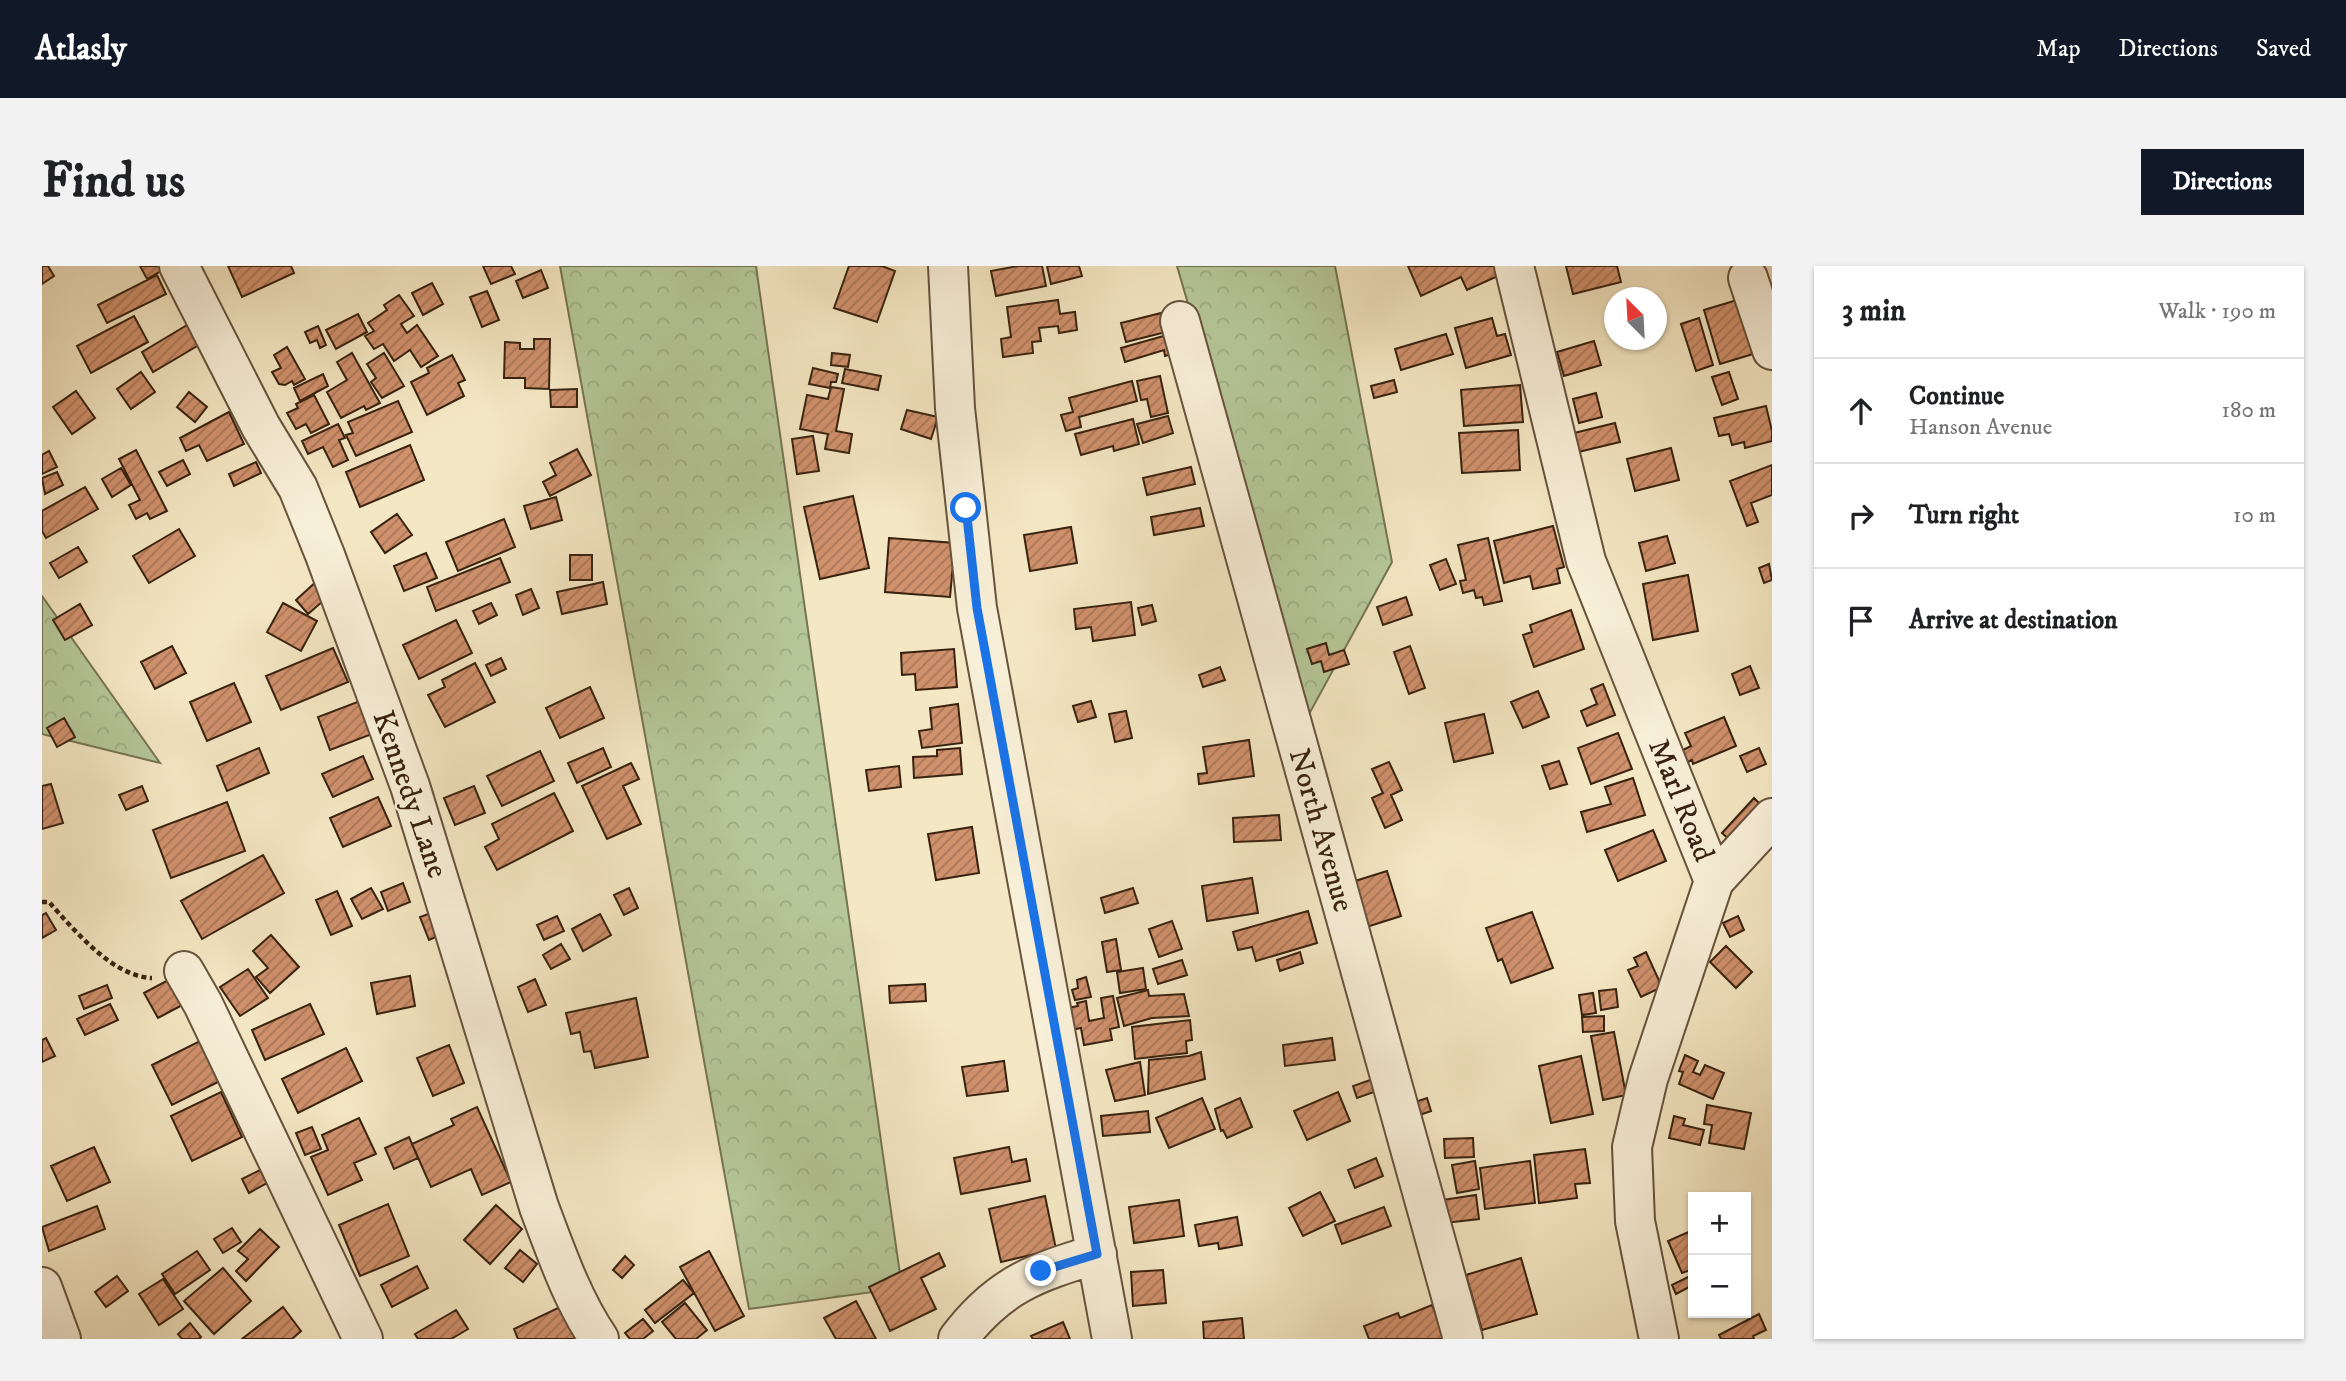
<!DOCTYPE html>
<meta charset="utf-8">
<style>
:root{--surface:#fff;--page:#f2f2f2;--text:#202124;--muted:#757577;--line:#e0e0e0;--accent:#111827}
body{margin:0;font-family:"IM FELL DW Pica",serif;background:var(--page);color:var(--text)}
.controls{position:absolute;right:21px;bottom:21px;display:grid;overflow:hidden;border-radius:0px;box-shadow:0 2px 5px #0004}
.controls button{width:63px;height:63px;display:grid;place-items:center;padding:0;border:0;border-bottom:2px solid var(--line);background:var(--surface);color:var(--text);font:35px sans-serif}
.compass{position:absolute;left:1562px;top:21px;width:63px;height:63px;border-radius:50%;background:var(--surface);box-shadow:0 2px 5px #0004;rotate:336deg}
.stop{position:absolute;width:21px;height:21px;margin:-16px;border:5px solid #1a73e8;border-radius:50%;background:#fff}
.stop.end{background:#1a73e8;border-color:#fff;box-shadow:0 2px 7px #0008}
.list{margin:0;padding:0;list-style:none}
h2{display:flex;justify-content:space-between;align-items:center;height:91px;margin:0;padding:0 28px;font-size:30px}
h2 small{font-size:23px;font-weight:400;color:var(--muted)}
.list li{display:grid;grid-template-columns:46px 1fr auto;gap:21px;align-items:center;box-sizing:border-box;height:105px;padding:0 28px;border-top:2px solid var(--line)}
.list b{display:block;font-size:26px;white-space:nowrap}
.list p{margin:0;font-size:23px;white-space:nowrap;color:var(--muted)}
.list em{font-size:23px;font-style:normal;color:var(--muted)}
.icon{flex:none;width:38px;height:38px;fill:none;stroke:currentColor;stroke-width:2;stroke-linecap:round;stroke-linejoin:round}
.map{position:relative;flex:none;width:1730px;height:1073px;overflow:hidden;border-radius:0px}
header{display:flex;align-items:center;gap:42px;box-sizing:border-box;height:98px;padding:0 35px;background:var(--accent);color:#fff}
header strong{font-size:33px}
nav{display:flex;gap:38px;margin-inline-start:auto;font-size:24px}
.intro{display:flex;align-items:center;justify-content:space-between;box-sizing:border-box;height:168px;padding:0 42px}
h1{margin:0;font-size:49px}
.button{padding:18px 32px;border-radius:0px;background:var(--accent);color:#fff;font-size:24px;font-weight:700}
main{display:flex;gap:42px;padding:0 42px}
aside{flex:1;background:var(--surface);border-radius:0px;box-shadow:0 2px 5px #0004}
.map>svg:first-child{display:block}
.forest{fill:url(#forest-crowns);stroke:#767454;stroke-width:2}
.building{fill:url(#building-hatch);stroke:#38220f;stroke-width:2}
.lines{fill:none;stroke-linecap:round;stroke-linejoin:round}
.minor-casing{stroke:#67533c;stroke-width:42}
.path{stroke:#38220f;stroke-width:4.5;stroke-dasharray:5 3.5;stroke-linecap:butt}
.minor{stroke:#f8efd8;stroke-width:38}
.route{stroke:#1a73e8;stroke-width:9}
.labels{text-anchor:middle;stroke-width:5;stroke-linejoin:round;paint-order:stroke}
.street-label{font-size:30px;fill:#38220f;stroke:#f8efd8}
</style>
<header>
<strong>Atlasly</strong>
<nav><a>Map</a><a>Directions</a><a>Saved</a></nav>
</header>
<div class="intro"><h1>Find us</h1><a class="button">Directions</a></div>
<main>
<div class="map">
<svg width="1730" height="1073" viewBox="0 0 1730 1073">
<defs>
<pattern id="forest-crowns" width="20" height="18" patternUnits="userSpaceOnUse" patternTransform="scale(1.75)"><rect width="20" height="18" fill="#b5c798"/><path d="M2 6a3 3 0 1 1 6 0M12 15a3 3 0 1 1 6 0" fill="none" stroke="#9cab82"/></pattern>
<pattern id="building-hatch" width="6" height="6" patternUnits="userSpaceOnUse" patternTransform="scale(1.75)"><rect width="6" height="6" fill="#d0916d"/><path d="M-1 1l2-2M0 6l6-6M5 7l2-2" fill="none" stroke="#aa7658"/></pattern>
</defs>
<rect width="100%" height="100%" fill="#f4e7c3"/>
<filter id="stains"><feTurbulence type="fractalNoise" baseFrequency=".00286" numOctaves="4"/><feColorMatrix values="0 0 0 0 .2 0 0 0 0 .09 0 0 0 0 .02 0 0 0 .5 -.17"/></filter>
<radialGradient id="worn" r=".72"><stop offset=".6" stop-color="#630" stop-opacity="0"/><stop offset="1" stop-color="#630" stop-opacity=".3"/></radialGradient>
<path class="forest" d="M518,0H714L860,1022L707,1043Z
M1135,0H1293L1350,296L1266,450Z
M0,330L118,497L0,468Z"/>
<path class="building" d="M0,0H6L12,10L0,18Z
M98,0H128L105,13Z
M186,0H249L252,7L200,31Z
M441,0H469L473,8L449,18Z
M807,0H840L853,5L835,56L792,42Z
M976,0H1000L1004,20L954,30L949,5Z
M1005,0H1037L1040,10L1009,18Z
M1366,0H1465L1467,5L1425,24L1419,11L1379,30Z
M1524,0H1575L1579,16L1531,28Z
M499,4L506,22L481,32L474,15Z
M115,9L124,28L65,57L56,39Z
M390,17L401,38L381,49L370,27Z
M445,25L457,54L440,61L428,31Z
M357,29L372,50L359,58L365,67L375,59L396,90L379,101L368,84L352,95L341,78L332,83L323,70L332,65L326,57L345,44L342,39Z
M1705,31L1721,85L1678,98L1662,44Z
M1016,34L1018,48L1033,46L1035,64L1017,67L1016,60L997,62L999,75L990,76L991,87L961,91L959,73L969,71L965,41Z
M1127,45L1132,64L1084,76L1079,57Z
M316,48L325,66L294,83L284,64Z
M92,50L106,76L49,107L35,80Z
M1450,52L1455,70L1463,68L1469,89L1424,102L1413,62Z
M1657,52L1671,99L1654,105L1639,58Z
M145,59L157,79L111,106L100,86Z
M276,60L284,79L278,82L275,74L268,77L263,66Z
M1404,68L1411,88L1359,104L1353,83Z
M1125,69L1130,88L1123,90L1122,84L1083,96L1079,82Z
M492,73H508L507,123L483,122V112H462L463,76L478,77V83H492Z
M1552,75L1559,99L1522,110L1515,86Z
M245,81L263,113L252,119L250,115L243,119L237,118L230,106L239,102L232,89Z
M310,87L338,137L324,144L322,140L299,152L285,126L305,114L295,96Z
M342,87L362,120L340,132L329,116L334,112L325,98Z
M790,87L808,89L806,101L789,99Z
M410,89L423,114L416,117L422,130L385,149L369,116L387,107L385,102Z
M771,102L796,108L794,116H789L788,122L767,118Z
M803,103L839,110L836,124L800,117Z
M99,106L113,126L89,143L75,123Z
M1687,106L1696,133L1680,139L1670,111Z
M281,108L286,120L258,135L252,122Z
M1118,110L1126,147L1109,151L1105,133L1099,134L1095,115Z
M1352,114L1355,126L1332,132L1329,120Z
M1090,115L1095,135L1037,151L1039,161L1024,165L1019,149L1031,146L1027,132Z
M1478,119L1481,156L1422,160L1419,124Z
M789,121L802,123L794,165L810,168L807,187L783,183L786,168L758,163L765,129L786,133Z
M535,123V141H509L508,124Z
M34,125L53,152L30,168L11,141Z
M147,126L165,141L153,156L135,141Z
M1554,127L1560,151L1537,157L1531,133Z
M272,129L287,158L269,167L264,158L254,163L245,147L256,142L254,138Z
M356,135L370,166L314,190L304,169L311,167L306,156Z
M1724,140L1730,165V175L1703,182L1702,176L1690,179L1687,168L1677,170L1672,152Z
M865,144L896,151L889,173L859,163Z
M187,146L202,178L165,195L157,179L144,185L138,172Z
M1126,150L1131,167L1101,177L1095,158Z
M1091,153L1097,178L1072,185L1071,180L1039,189L1033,168Z
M1573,157L1578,176L1532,187L1528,168Z
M296,158L303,172L297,174L306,194L291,201L281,181L266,188L260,175Z
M1476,164L1478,204L1420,207L1417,167Z
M771,170L777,205L755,208L750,173Z
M368,179L382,214L318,241L304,206Z
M1629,182L1637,214L1593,225L1585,193Z
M535,183L549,209L508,230L501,216L514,209L508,197Z
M94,184L125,245L108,253L105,247L94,253L87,239L98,234L77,193Z
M7,185L15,201L0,208V189Z
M141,194L148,208L125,220L117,206Z
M214,196L219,207L192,220L187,208Z
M1730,199V229L1709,237L1716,256L1705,260L1688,215Z
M1149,201L1153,218L1105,229L1101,212Z
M79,202L89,219L70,231L60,213Z
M15,206L21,219L3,228L0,212Z
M43,221L56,243L4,272L0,265V245Z
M811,230L827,302L778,313L762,241Z
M514,231L520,254L489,263L482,240Z
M1158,242L1162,260L1112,269L1109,251Z
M355,248L370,269L343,287L329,266Z
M462,253L473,281L416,305L404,276Z
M1511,260L1522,301L1515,303L1518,317L1491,323L1488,310L1462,317L1452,275Z
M1029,261L1035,297L988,305L982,269Z
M137,263L153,290L107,317L91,290Z
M1625,270L1633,297L1604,305L1597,277Z
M847,272L913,277L908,331L843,326Z
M1446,272L1460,335L1442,339L1440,331L1434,332L1432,324L1421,327L1418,315L1424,314L1416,279Z
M36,281L45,296L17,312L8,297Z
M384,287L395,312L362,325L352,300Z
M528,289H550V314H528Z
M458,292L468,316L394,345L385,321Z
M1404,293L1414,318L1398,324L1388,299Z
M1727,298L1730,314L1722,317L1717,302Z
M1646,309L1656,365L1611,374L1601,318Z
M276,314L289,328L266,348L254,334Z
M561,316L565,338L520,348L515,326Z
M489,323L497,342L481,349L474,329Z
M1364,331L1370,349L1341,359L1335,341Z
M1089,336L1093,369L1051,375L1049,361L1034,363L1032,343Z
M241,337L275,355L259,385L225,366Z
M449,337L455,349L437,358L431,345Z
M38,338L50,359L23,374L11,354Z
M1110,339L1114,355L1100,359L1096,342Z
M1529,344L1542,383L1492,401L1481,369L1490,366L1488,359Z
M414,354L430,387L377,413L361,379Z
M1284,377L1287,389L1302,384L1307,398L1282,406L1279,395L1270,398L1265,383Z
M130,380L144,407L113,423L99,396Z
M1368,380L1383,422L1367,428L1352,386Z
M291,382L306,416L239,444L224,410Z
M912,383L915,421L874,424L873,408L860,409L859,387Z
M459,392L464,403L449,410L444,399Z
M433,397L453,436L403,461L386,429L403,421L400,414Z
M1708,400L1717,422L1698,429L1690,408Z
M1178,401L1183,414L1161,421L1157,409Z
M192,417L209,456L165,475L148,436Z
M1561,418L1573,449L1545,460L1539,445L1555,438L1549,423Z
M548,421L562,452L518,472L504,442Z
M1496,425L1507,451L1481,462L1469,436Z
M318,435L330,468L288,484L276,451Z
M1049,435L1054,451L1036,456L1031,440Z
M916,438L920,477L880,482L877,465L890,463L888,442Z
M1084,445L1090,472L1073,476L1067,448Z
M1442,448L1451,487L1412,496L1403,457Z
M1682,451L1694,480L1651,498L1650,494L1642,498L1637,486L1649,480L1643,467Z
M22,452L33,471L15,481L5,462Z
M1576,467L1590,503L1549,518L1536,482Z
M1207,474L1212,510L1157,518L1156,508L1165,507L1161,481Z
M217,482L227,507L185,525L175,500Z
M561,482L569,501L535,517L526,497Z
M918,482L920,508L872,512L871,491L895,490V484Z
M1717,482L1724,498L1705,506L1698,490Z
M498,485L512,515L460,540L445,510Z
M321,490L331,513L291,531L280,508Z
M1517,495L1525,518L1508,523L1500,500Z
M1347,496L1360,524L1349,529L1360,554L1343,562L1330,532L1341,527L1330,503Z
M589,497L597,513L581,520L599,558L565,573L540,520Z
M857,500L859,521L827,525L824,504Z
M1591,512L1603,549L1545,566L1539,546L1569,538L1563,521Z
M9,518L21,557L0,563V520Z
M100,520L106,535L84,544L77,529Z
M432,520L443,547L413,559L402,532Z
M512,527L531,565L455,604L443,581L457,573L450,558Z
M336,531L349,560L301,581L288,552Z
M1712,532L1723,543L1691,577L1680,567Z
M185,536L203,585L129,612L111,564Z
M1237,549L1239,574L1192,576L1191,552Z
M930,561L937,607L894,614L886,568Z
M1611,564L1624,595L1576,615L1563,584Z
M221,589L242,627L160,673L139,635Z
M1345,605L1359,650L1312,665L1297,620Z
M1210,612L1216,647L1165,655L1160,620Z
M361,617L368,636L346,645L339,626Z
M329,622L341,643L320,653L309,633Z
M587,622L596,642L582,649L572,629Z
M1091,622L1096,637L1063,647L1059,632Z
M295,625L310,660L289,669L274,634Z
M397,644L406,666L387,674L378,651Z
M1266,645L1275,677L1214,695L1210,681L1196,684L1191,666Z
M1490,646L1511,702L1469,717L1460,693L1456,695L1444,662Z
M4,647L14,664L0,672V649Z
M558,648L569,669L541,685L530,663Z
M515,650L522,665L502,674L495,659Z
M1696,650L1702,664L1688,671L1681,657Z
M1130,655L1140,683L1117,691L1107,663Z
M229,669L257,701L228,727L214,711L226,702L211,685Z
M1074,673L1079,704L1065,706L1060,676Z
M519,678L528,693L509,703L501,689Z
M1684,680L1710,706L1694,722L1668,696Z
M1258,686L1261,697L1238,705L1235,694Z
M1604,686L1620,721L1599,731L1586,704L1596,700L1592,692Z
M1140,694L1145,709L1116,718L1111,703Z
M1101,702L1104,723L1078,727L1075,706Z
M206,703L226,732L198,750L178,721Z
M368,710L373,740L335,748L329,717Z
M1044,711L1049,731L1033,734L1030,724L1036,722L1035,714Z
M130,712L144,737L116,752L102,727Z
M493,713L504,739L486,746L476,721Z
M883,718L884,735L848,737L847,720Z
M65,719L70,732L42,743L37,730Z
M1574,723L1576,741L1559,744L1557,725Z
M1106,724L1107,730L1142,728L1147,750L1110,752L1082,760L1075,732Z
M1551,727L1554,747L1540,749L1537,729Z
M1071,730L1077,761L1068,763L1070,774L1042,779L1039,762L1024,765L1020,743L1036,740L1035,737L1044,735L1047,755L1062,752L1059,732Z
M594,732L606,791L553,802L549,785L542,786L538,766L529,768L524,747Z
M68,738L76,754L43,769L35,753Z
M268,738L282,768L223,794L210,764Z
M1562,750V765L1541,766L1540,751Z
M1148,754L1150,774L1144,775L1145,787L1093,793L1090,761Z
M1572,766L1584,829L1561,834L1549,770Z
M4,772L13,790L0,796V774Z
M164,772L184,812L130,839L110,799Z
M1290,772L1293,794L1243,800L1241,779Z
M407,779L422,817L391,830L375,792Z
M304,782L320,815L256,847L240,813Z
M1159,786L1163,813L1106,828L1107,794L1147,790Z
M1643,789L1656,795L1651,806L1658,809L1663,799L1682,807L1671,833L1637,818L1641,806L1637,805Z
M1539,790L1551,848L1509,857L1497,800Z
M962,795L966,825L925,830L920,801Z
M1098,796L1103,829L1073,835L1064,804Z
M1331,813L1335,825L1315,832L1311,820Z
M179,826L200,871L150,895L129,850Z
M1296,826L1308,855L1265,874L1252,845Z
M1160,832L1173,863L1127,882L1114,852Z
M1198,832L1210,861L1185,872L1181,864L1179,865L1173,843Z
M1385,832L1389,845L1366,853L1361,840Z
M1665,839L1709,847L1702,883L1667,877L1670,859L1662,858Z
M435,841L469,916L440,929L429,903L389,921L370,878L412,859L409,853Z
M1106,845L1108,866L1061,870L1059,850Z
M1632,850L1643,853L1641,859L1662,864L1658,879L1627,872Z
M317,852L334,888L312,897L320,914L286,929L269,891L286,884L280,869Z
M270,861L279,883L263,889L254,867Z
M367,871L376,892L352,903L343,882Z
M1431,872L1432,891L1403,892L1402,873Z
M52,881L68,916L25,935L9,900Z
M967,881L970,896L984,893L988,915L919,928L912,892Z
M1543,883L1548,917L1533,918L1535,932L1497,937L1492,889Z
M1334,892L1341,910L1313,922L1306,904Z
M1433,895L1437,923L1415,927L1410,899Z
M1488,895L1493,937L1443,943L1438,902Z
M218,904L225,917L207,927L200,913Z
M1278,926L1293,955L1261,970L1247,942Z
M1434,929L1437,953L1403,957L1400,934Z
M1003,930L1014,983L959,996L947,943Z
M1137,934L1142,970L1092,977L1087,941Z
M346,938L367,990L318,1010L297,959Z
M454,939L480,963L448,998L422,974Z
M55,940L63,963L7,985L0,961Z
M1342,941L1349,960L1300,978L1293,959Z
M1195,951L1200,979L1177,983L1176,977L1157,980L1153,959Z
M190,962L199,976L181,987L172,973Z
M218,963L237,981L204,1015L194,1005L206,993L196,985Z
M1651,964V1003L1640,1007L1626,975Z
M478,984L495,998L481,1016L463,1002Z
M155,985L168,1004L133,1028L120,1008Z
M667,985L702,1050L673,1065L638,1001Z
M897,987L903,1000L879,1012L894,1043L848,1065L827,1021Z
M583,990L592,999L580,1012L571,1004Z
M1479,992L1495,1048L1440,1064L1424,1009Z
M375,1000L386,1022L350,1041L339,1019Z
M181,1002L209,1035L172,1068L142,1035Z
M1121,1004L1124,1037L1091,1040L1089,1006Z
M1650,1009L1651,1019L1634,1028L1630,1019Z
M75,1010L86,1025L64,1041L53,1026Z
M121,1013L141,1043L117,1059L97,1028Z
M641,1014L652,1027L613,1057L603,1044Z
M814,1035L834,1073H794L782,1052Z
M643,1037L665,1064L654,1073H634L620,1056Z
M1390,1039L1404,1073H1327L1322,1060L1356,1047L1358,1052Z
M241,1041L259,1065L250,1073H200Z
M518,1041L533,1073H476L472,1063Z
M414,1044L426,1063L409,1073H376L373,1068Z
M1717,1048L1724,1064L1711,1070L1712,1073H1679L1677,1069Z
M1200,1052L1202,1073H1162L1161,1056Z
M601,1053L611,1065L601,1073H588L583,1067Z
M1021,1056L1028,1073H991L989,1070Z
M148,1057L159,1071L157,1073H140L136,1068Z"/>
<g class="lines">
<g class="minor-casing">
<path id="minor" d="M137,0L219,161L256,222L283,289L368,520L497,941C514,986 530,1033 557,1073
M906,0L913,142L935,342L1070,1073
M1472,0L1544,295L1672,615L1606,813L1590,881L1593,955L1617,1073
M1706,12L1730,84
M1138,55L1421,1073
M1672,615L1730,552
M142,705L161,738L321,1073
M0,1021L19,1073
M916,1073C957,1019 992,1007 1055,988"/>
</g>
<path class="path" d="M0,636H7C32,664 71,711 110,712"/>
<use href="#minor" class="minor"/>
</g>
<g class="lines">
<path class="route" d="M924,242L935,342L1055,988L999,1005"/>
</g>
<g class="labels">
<g class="street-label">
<text transform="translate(369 528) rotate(71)" y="10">Kennedy Lane</text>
<text transform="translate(1640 534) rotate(68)" y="10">Marl Road</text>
<text transform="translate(1280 564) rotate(74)" y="10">North Avenue</text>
</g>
</g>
<rect width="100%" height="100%" filter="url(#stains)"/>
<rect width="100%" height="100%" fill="url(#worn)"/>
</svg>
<div class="controls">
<button>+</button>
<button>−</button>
</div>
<svg class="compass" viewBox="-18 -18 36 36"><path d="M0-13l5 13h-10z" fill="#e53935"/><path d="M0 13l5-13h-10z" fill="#757577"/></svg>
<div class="stop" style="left:924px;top:242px"></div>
<div class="stop end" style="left:999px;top:1005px"></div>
</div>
<aside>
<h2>3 min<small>Walk · 190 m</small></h2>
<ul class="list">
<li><svg class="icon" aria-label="ahead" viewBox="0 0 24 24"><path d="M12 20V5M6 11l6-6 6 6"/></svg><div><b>Continue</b><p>Hanson Avenue</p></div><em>180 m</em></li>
<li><svg class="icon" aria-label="right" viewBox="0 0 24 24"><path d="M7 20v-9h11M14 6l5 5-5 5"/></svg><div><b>Turn right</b></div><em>10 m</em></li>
<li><svg class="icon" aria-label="arrive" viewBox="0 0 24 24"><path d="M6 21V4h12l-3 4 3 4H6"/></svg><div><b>Arrive at destination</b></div></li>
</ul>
</aside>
</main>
